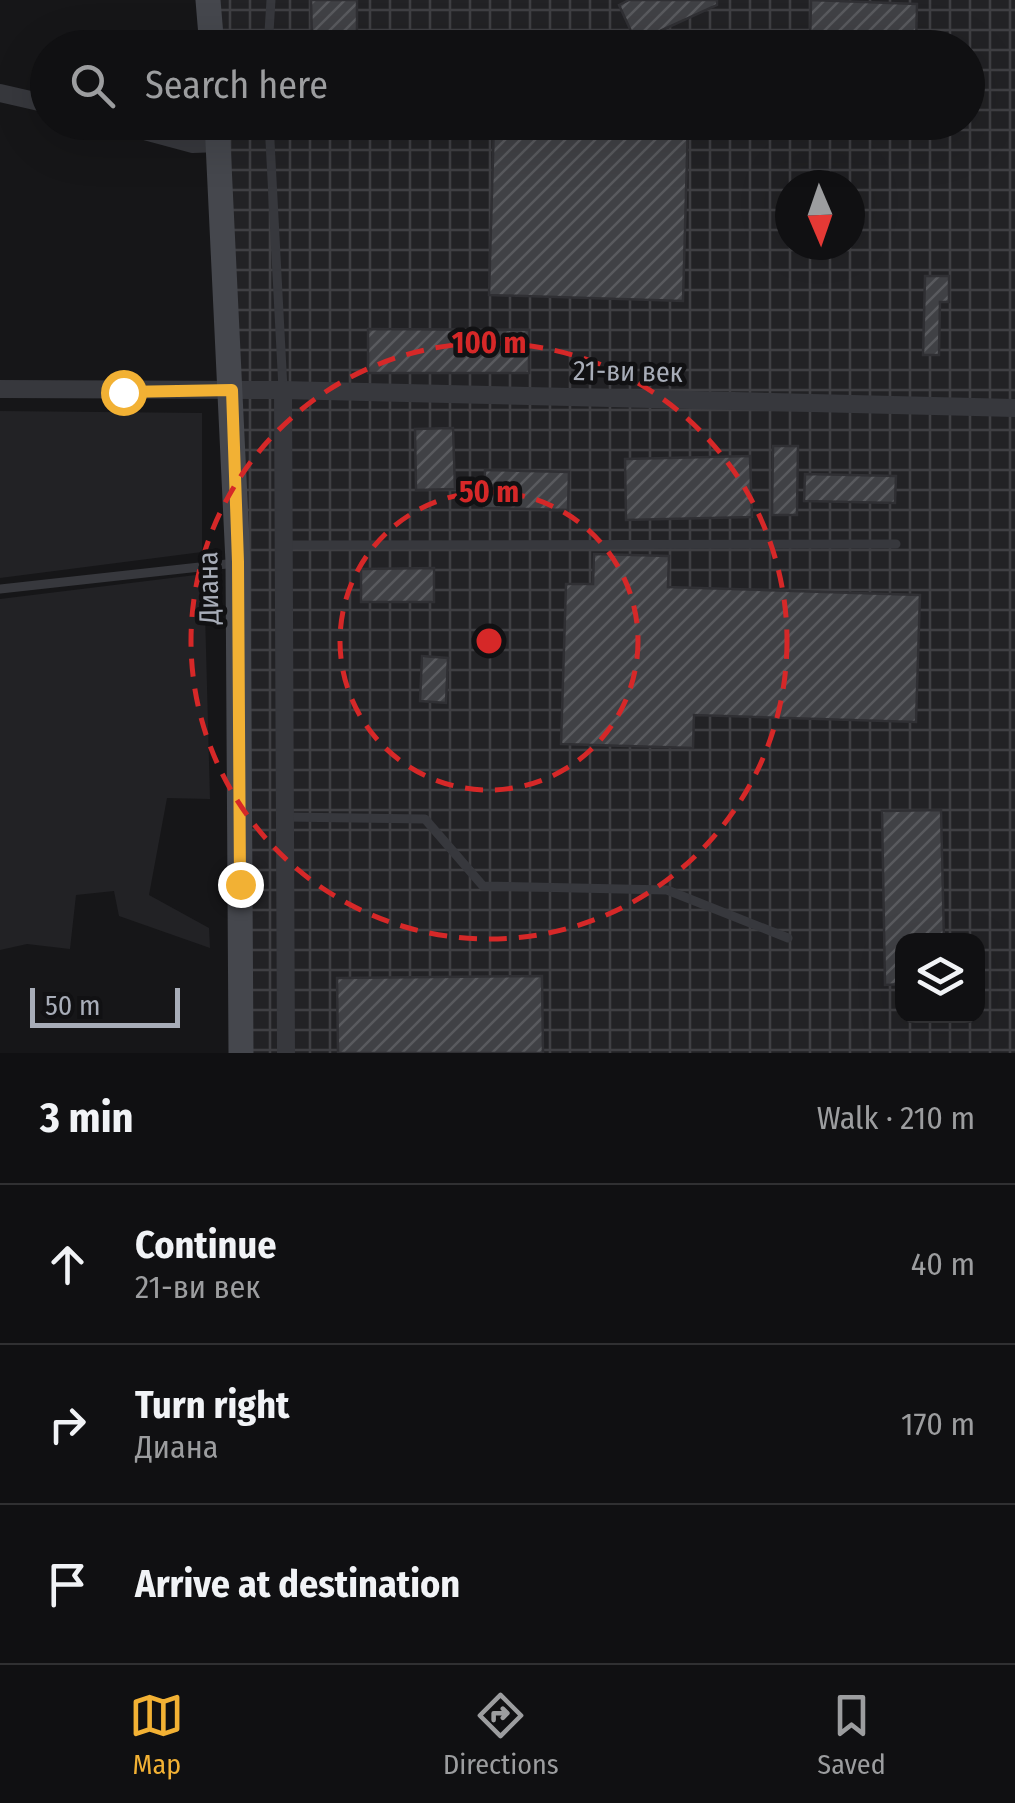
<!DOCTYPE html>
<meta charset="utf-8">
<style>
:root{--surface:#101012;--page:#19191b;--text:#f1f3f6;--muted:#9c9d9f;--line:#303032;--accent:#f2b134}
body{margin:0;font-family:"Fira Sans Condensed",sans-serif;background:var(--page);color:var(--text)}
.controls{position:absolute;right:30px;bottom:30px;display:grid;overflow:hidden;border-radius:20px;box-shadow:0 10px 40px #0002}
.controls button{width:90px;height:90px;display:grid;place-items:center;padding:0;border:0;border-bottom:2px solid var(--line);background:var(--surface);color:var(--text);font:50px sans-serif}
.compass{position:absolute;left:775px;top:170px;width:90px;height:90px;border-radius:50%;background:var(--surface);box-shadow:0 10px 40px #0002;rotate:178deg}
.scale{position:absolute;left:30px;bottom:25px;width:150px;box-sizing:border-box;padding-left:10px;border:5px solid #a8adb8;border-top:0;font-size:28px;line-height:35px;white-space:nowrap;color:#a8adb8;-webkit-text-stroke:8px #111113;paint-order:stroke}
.stop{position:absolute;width:30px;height:30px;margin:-22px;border:8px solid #f2b134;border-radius:50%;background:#fff}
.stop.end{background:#f2b134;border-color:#fff;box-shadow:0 2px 10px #0008}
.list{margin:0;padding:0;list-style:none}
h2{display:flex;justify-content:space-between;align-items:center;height:130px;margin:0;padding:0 40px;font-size:42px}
h2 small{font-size:32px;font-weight:400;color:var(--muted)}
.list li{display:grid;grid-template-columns:65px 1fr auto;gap:30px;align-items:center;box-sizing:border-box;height:160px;padding:0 40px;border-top:2px solid var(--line)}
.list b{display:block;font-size:38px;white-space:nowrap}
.list p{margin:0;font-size:32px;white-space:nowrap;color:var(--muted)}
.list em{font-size:32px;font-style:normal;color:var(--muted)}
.icon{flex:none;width:55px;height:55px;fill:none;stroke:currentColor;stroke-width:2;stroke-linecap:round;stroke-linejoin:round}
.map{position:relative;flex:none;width:1015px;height:1053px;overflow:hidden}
.search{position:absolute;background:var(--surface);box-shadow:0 10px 40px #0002;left:30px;right:30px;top:30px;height:110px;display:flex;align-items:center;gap:25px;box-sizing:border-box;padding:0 35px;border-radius:55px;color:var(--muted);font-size:38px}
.sheet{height:610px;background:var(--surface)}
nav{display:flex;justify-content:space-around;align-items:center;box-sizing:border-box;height:140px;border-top:2px solid var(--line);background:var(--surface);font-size:28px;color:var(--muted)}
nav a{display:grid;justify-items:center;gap:5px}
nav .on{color:var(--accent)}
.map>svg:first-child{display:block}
.built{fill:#222225}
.industrial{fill:url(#industrial-grid);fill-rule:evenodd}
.building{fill:url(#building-hatch);stroke:#303034;stroke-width:2.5}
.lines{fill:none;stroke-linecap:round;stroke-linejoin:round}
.lane{stroke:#37383d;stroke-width:9}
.street{stroke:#37383d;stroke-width:18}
.secondary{stroke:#45474d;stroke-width:25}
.route{stroke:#f2b134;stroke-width:12}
.ring{fill:none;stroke:#d62828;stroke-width:5;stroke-dasharray:18 12}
.labels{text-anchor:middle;stroke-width:9;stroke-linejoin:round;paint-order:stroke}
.street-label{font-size:28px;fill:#a8adb8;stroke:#111113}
.centre{fill:#d62828;stroke:#111113;stroke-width:5}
.ring-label{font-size:30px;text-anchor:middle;font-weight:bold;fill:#d62828;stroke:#111113;stroke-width:9;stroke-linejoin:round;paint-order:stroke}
</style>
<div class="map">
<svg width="1015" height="1053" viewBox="0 0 1015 1053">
<defs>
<pattern id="industrial-grid" width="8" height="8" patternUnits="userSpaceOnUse" patternTransform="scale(2.5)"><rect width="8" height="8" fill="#222225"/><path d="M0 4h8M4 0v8" fill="none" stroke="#3f3f43"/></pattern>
<pattern id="building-hatch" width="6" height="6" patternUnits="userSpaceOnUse" patternTransform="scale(2.5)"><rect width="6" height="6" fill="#404145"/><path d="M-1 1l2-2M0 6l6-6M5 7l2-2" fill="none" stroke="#595a5e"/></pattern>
</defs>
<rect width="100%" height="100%" fill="#161618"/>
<path class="built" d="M0,411L202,413V552L0,578Z
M204,574L210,799L167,798L149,895L209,928L210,948L119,916L114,891L76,895L70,949L27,944L0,950V599Z"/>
<path class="industrial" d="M208,0H1015V1053H241L217,123L968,122V48L212,47ZM790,185H850V245H790ZM902,941H978V1016H902Z"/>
<path class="building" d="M311,0H357V40H312Z
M629,0H717V5L636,42L619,5Z
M811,0L917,4L916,48L810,44Z
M494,122H688L683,301L489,295Z
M925,276H949V302H940L939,355H923Z
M368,329L529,330V373H368Z
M453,428L455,489L416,490L415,429Z
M773,446H798L797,515H772Z
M750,456L752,517L626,520L625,459Z
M485,470L569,472L568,510L484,508Z
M805,474L896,476L895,503L804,501Z
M594,554L669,556L668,587L920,595L916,722L694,715L693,748L561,744L566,584H593Z
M434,568V602H361V569Z
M422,656L448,658L446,703L420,701Z
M941,810L944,941H902V984L885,985L882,811Z
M542,976L543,1053H338L337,978Z"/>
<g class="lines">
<path class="lane" d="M268,48L271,0
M269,122L283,389
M284,545L896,544
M0,589L236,563
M285,817L425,819L483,886L667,890L788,938"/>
<path class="street" d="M0,93L48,104
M111,122L193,144L219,143
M0,389L283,390L1015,408
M283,390L286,1053"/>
<path class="secondary" d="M208,0L212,48
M217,122L238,562L241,1053"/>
</g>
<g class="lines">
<path class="route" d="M123,392L232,390L238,562L240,884"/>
</g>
<g class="ring">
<circle cx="489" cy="641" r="149"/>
<circle cx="489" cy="641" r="298"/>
</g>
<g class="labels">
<g class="street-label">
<text transform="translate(628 371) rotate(1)" y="10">21-ви век</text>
<text transform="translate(208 588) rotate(-91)" y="10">Диана</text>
</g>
</g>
<circle cx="489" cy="641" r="15" class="centre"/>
<g class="ring-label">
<text x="489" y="353">100 m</text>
<text x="489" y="502">50 m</text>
</g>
</svg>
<div class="controls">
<button><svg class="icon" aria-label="layers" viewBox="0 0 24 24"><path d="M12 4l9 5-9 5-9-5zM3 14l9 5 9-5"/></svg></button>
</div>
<svg class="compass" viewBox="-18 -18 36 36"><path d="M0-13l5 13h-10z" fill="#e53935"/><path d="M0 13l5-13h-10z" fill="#9c9d9f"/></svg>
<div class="scale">50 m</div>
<div class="stop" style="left:123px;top:392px"></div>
<div class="stop end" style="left:240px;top:884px"></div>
<div class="search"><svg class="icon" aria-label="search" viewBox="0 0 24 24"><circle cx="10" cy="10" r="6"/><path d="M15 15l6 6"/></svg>Search here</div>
</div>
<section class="sheet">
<h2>3 min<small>Walk · 210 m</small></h2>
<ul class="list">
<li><svg class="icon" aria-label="ahead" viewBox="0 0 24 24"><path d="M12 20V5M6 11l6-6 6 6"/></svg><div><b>Continue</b><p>21-ви век</p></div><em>40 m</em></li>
<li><svg class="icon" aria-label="right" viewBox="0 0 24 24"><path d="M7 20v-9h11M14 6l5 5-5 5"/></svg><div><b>Turn right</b><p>Диана</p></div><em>170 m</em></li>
<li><svg class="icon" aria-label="arrive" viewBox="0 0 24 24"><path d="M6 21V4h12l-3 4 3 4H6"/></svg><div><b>Arrive at destination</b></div></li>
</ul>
</section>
<nav>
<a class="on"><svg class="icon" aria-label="map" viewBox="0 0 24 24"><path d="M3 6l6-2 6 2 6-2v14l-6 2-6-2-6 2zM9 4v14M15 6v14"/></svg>Map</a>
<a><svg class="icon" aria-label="directions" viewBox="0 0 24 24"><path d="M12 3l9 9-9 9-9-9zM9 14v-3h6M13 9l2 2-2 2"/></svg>Directions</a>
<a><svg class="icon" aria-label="saved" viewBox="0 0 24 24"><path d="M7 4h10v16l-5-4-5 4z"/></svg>Saved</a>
</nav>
